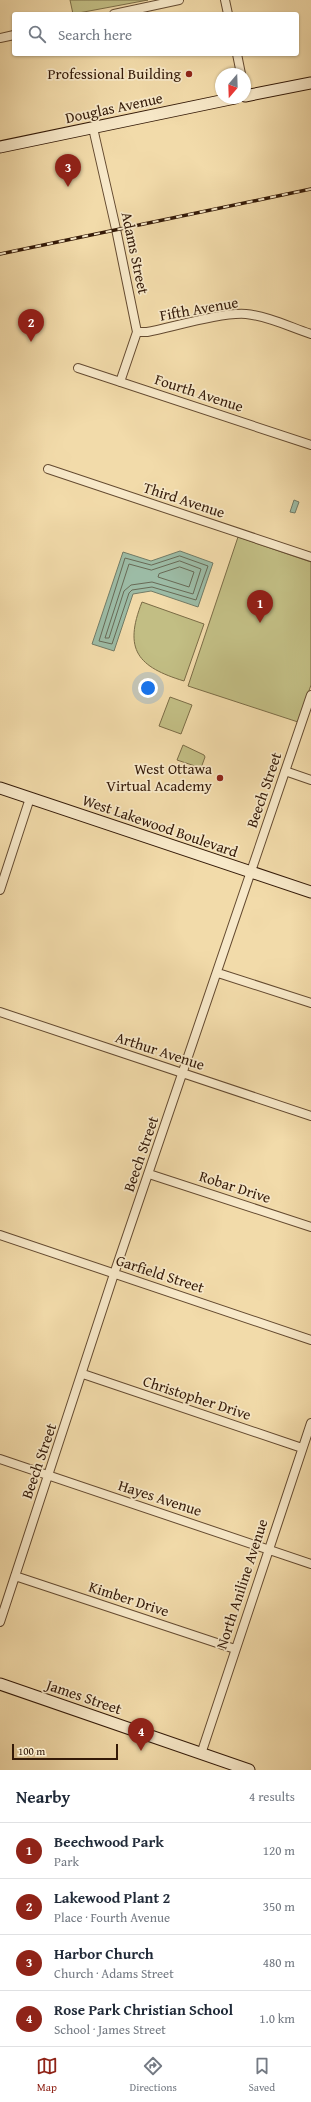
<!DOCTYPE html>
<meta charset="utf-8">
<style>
:root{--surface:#fff;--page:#f2f2f3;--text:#1f2937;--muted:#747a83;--line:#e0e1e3;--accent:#8f2418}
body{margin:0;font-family:"Gentium Book Plus",serif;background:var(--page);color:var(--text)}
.compass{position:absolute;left:215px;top:68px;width:36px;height:36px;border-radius:50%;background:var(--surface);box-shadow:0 1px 3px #0004;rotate:199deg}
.scale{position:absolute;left:12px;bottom:10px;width:106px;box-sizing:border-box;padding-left:4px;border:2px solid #341a08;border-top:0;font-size:11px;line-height:14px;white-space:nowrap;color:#341a08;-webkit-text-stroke:3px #f7e8c8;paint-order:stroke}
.you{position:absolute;left:148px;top:688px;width:14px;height:14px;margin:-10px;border:3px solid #fff;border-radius:50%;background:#1a73e8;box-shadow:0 0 0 6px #1a73e833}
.badge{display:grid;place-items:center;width:26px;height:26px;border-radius:50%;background:var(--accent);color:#fff;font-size:13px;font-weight:700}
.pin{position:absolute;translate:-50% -33px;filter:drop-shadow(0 1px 2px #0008)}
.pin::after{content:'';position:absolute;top:21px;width:14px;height:12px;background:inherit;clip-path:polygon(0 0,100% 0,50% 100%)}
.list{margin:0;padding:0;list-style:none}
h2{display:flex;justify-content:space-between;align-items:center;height:52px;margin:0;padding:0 16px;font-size:17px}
h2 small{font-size:13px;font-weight:400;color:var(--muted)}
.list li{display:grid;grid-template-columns:26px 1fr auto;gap:12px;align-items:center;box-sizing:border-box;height:56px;padding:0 16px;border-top:1px solid var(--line)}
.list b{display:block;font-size:15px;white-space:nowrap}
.list p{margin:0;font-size:13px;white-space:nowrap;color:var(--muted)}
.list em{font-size:13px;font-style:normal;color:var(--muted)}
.icon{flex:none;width:22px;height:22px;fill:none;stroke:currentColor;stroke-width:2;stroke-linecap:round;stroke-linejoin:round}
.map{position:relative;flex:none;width:311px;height:1770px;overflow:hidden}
.search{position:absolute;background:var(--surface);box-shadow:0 1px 3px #0004;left:12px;right:12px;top:12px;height:44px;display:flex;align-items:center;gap:10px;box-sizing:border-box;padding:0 14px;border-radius:4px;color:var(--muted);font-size:15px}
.sheet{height:276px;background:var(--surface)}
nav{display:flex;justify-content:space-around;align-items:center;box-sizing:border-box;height:56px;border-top:1px solid var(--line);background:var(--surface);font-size:11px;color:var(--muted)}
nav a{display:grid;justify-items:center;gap:2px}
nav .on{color:var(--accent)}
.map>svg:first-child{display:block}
.green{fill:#c2be84;stroke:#7b6c46}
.water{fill:#9cbba5;stroke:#727b66}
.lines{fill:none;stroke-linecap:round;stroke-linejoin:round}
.shore{stroke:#686a56;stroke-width:1}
.street-casing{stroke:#644a30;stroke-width:10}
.secondary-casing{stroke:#341a08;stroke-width:13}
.street{stroke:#f7e8c8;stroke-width:8}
.secondary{stroke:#f7e8c8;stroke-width:11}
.rail-casing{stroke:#341a08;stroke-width:3.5}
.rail{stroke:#f7e8c8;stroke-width:2;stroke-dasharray:6;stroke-linecap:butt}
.poi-dot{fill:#8f2418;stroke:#f7e8c8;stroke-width:1.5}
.labels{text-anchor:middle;stroke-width:3.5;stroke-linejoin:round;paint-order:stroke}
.poi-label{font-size:15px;fill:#341a08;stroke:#f7e8c8;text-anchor:end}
.street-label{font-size:15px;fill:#341a08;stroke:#f7e8c8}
</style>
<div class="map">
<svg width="311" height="1770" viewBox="0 0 311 1770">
<rect width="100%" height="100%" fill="#f2dbaa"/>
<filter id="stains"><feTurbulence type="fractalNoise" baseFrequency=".005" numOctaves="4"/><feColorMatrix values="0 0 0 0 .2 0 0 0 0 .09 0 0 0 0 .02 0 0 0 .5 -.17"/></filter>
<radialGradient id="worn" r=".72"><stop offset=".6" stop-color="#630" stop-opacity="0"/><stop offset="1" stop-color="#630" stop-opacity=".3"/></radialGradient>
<path class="green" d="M70,0H148L73,14Z
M238,537L311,562V685L298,722L188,686Z
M142,602L204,624L184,681C138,667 123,650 142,602Z
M170,697L192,705L181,734L159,726Z
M183,745L204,755L205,757L201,768L177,760Z"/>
<path class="water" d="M294,500L299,502L295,513L290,512Z
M180,551L213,563L198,607L151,591L133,594L114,651L92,644L123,552L151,561Z"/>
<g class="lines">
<path class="shore" d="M180,556L208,566L196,600L152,587L132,590L129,593L112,644L99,641L125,558L151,565Z
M180,561L201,569L193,594L152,582L131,585L124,591L109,638H105L129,564L151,570Z
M180,567L194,572L189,587L158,577L159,574Z"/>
<g class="street-casing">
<path id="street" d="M225,0L228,14
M114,14L179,0
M0,38L14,35
M237,54L241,74
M93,128L116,229L137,332L120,382
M137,332H147C173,327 222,312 246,314C268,316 290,327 311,334
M78,368L311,445
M48,469L311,557
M285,771L311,780
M0,890L30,798
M218,973L311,1003
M0,1012L311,1116
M149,1174L311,1227
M0,1235L311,1340
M83,1374L302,1448
M0,1459L311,1564
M15,1576L235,1649
M0,1622L114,1274L311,695
M201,1754L311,1423"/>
</g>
<g class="secondary-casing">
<path id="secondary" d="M245,96L311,83
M0,147L235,98
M0,788L311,892
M0,1684L249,1770"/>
</g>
<use href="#street" class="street"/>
<use href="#secondary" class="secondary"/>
<g class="rail-casing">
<path id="rail" d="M0,254L311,189"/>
</g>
<use href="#rail" class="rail"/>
</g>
<g class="poi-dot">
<circle cx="189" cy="74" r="4"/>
<circle cx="220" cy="778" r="4"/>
</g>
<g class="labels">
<g class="poi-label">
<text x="181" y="79">Professional Building</text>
<text x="212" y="774">West Ottawa<tspan x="212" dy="17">Virtual Academy</tspan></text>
</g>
<g class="street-label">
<text transform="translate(114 108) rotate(-12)" y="5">Douglas Avenue</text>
<text transform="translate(135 253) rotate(78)" y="5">Adams Street</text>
<text transform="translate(199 309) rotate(-10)" y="5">Fifth Avenue</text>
<text transform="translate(199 393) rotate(18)" y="5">Fourth Avenue</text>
<text transform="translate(184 500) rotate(18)" y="5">Third Avenue</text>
<text transform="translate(264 790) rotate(-71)" y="5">Beech Street</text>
<text transform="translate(160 826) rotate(19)" y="5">West Lakewood Boulevard</text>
<text transform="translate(160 1051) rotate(18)" y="5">Arthur Avenue</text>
<text transform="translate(141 1154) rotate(-71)" y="5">Beech Street</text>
<text transform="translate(235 1187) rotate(18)" y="5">Robar Drive</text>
<text transform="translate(160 1274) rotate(18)" y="5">Garfield Street</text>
<text transform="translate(197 1398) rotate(18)" y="5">Christopher Drive</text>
<text transform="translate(39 1461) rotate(-71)" y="5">Beech Street</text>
<text transform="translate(160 1498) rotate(18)" y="5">Hayes Avenue</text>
<text transform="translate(242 1584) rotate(-72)" y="5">North Aniline Avenue</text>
<text transform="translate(129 1599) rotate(18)" y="5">Kimber Drive</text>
<text transform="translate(84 1697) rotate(19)" y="5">James Street</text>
</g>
</g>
<rect width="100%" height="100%" filter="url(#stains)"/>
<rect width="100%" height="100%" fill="url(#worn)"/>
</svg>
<svg class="compass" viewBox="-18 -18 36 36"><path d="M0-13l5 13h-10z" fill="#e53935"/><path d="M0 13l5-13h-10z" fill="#747a83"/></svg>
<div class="scale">100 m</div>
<div class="you"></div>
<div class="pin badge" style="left:260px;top:623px">1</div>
<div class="pin badge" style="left:31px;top:342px">2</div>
<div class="pin badge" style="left:68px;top:187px">3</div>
<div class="pin badge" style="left:141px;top:1751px">4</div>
<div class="search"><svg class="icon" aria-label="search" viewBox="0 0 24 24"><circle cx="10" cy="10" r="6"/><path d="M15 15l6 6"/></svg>Search here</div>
</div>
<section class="sheet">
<h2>Nearby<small>4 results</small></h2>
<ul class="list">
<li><span class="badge">1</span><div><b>Beechwood Park</b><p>Park</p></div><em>120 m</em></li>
<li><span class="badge">2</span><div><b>Lakewood Plant 2</b><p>Place · Fourth Avenue</p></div><em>350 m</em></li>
<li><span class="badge">3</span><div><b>Harbor Church</b><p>Church · Adams Street</p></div><em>480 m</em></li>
<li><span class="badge">4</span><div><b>Rose Park Christian School</b><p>School · James Street</p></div><em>1.0 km</em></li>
</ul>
</section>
<nav>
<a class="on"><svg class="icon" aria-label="map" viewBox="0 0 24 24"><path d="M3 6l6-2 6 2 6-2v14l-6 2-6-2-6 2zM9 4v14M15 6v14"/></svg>Map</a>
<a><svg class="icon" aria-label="directions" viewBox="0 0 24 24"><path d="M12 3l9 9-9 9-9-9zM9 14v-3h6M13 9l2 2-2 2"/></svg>Directions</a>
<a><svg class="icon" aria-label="saved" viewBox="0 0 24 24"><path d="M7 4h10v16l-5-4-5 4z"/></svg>Saved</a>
</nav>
